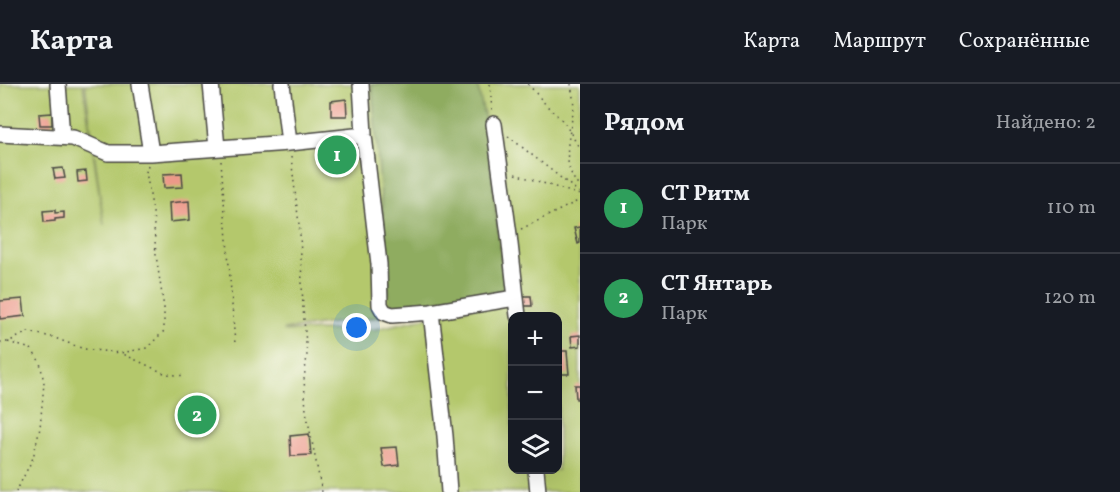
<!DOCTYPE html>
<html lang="ru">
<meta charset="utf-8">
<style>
:root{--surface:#171b24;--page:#242831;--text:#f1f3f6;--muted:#9ea1a6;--line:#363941;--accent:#7c3aed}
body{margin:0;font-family:Vollkorn,serif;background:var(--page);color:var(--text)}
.controls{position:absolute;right:18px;bottom:18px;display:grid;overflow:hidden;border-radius:12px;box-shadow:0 6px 24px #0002}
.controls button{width:54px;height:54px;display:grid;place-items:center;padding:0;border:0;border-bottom:2px solid var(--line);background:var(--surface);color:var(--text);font:30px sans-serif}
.you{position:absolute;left:357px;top:244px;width:21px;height:21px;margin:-15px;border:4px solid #fff;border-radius:50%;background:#1a73e8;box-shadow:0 0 0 9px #1a73e833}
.badge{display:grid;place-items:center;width:39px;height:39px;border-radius:50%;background:var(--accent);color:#fff;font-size:20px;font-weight:700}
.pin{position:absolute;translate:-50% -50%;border:3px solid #fff;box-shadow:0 2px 6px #0006}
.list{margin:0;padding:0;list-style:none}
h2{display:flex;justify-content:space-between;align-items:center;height:78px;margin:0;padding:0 24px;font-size:26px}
h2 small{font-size:20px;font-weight:400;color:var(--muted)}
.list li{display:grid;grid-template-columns:39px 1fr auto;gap:18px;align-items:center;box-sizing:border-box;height:90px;padding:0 24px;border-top:2px solid var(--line)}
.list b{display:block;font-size:22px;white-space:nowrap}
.list p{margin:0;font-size:20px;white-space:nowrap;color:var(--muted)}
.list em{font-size:20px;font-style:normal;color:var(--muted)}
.icon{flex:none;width:33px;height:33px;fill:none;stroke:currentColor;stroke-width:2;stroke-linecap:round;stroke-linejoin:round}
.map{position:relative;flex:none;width:580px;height:408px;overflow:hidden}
header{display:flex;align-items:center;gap:36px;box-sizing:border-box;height:84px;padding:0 30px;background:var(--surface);border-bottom:2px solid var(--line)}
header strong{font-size:28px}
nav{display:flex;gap:33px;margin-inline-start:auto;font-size:21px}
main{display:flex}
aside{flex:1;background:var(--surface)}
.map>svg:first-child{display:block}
.green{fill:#b4c86c;stroke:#707a4c;stroke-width:1.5;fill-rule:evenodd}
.forest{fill:#8fac60;stroke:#5d6c46;stroke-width:1.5}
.building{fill:#ec9989}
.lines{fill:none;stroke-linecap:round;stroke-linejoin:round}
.minor-casing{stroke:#484742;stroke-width:18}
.path{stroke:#484742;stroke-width:1.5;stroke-dasharray:1.5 4.5;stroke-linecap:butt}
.minor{stroke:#fff;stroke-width:15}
</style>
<header>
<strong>Карта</strong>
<nav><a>Карта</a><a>Маршрут</a><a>Сохранённые</a></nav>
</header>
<main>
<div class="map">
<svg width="580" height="408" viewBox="0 0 580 408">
<rect width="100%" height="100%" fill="#fdfcf7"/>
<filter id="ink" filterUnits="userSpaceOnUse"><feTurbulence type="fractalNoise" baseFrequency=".0167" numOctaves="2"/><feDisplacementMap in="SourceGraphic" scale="12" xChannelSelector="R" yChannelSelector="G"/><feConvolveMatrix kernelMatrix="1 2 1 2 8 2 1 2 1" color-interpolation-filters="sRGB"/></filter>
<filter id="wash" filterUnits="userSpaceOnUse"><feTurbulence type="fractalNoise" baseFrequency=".008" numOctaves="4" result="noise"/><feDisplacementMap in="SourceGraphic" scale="24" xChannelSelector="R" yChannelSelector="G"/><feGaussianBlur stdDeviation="1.35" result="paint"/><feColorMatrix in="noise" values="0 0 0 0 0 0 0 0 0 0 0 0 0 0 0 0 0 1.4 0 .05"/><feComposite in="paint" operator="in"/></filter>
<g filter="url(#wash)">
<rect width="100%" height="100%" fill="#eae4c5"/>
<path class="green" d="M0,0H83L104,141L85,0H580V408H0ZM504,216L376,245L284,247V246ZM512,232H558V386H512Z"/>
<path class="forest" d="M372,0H477L486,40L505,206L390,224Z"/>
<g id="blocks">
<path class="building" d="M346,15L347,32H331V17Z
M52,29V41H40L39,30Z
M63,84L65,94L55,95L53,85Z
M86,87L87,97L78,98L77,88Z
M182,89L183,103L164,104L163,90Z
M189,117L190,136L170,138L169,119Z
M55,126V129L64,128V134L55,135V137L44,138L43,127Z
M580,143V159L578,160L574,144Z
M519,212H531L532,222H520Z
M23,215L25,232L0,235V217Z
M580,251V262L572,263L571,252Z
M558,267H567L569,290H558Z
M575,301H580V315H576Z
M309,350L311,371L291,372L290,352Z
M397,363L399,381L384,383L381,364Z"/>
</g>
</g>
<g filter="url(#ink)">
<use href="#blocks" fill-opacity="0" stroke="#484742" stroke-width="1.5"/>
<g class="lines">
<g class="minor-casing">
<path id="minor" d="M58,0L62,53
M140,0L151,69
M211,0L217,64
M282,0L289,59
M361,0L364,51L379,180L380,221L384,228L392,231L431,228L515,214
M494,40L509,151L518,232
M0,50L73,54L108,69H151L289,59L364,51
M431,228L445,352L449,408
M536,386L538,408"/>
</g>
<path class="path" d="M490,0L492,27
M528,0L547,22L564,38L580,65
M571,0C572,9 575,19 573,28C569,57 560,79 580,104
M508,52L580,109
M291,73L300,149L303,224L307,272L304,295L306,327L322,408
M221,77L235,260
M148,81L146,88L153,128L156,171L164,224V247L147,264L121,269L166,290L186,292
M515,90L580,111
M521,145L580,116
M0,258H8L28,248L52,253L84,265L120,269
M8,258L31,265L40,278L44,299L40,344L33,374L16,408"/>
<use href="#minor" class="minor"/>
</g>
</g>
</svg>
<div class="controls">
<button>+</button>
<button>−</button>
<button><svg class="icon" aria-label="layers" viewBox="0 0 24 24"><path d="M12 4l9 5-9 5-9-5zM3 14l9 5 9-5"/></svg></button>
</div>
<div class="you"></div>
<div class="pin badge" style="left:337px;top:71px;background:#2e9e5b">1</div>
<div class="pin badge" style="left:197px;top:331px;background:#2e9e5b">2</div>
</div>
<aside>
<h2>Рядом<small>Найдено: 2</small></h2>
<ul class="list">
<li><span class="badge" style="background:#2e9e5b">1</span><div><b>СТ Ритм</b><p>Парк</p></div><em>110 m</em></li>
<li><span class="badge" style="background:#2e9e5b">2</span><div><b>СТ Янтарь</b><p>Парк</p></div><em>120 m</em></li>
</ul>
</aside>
</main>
